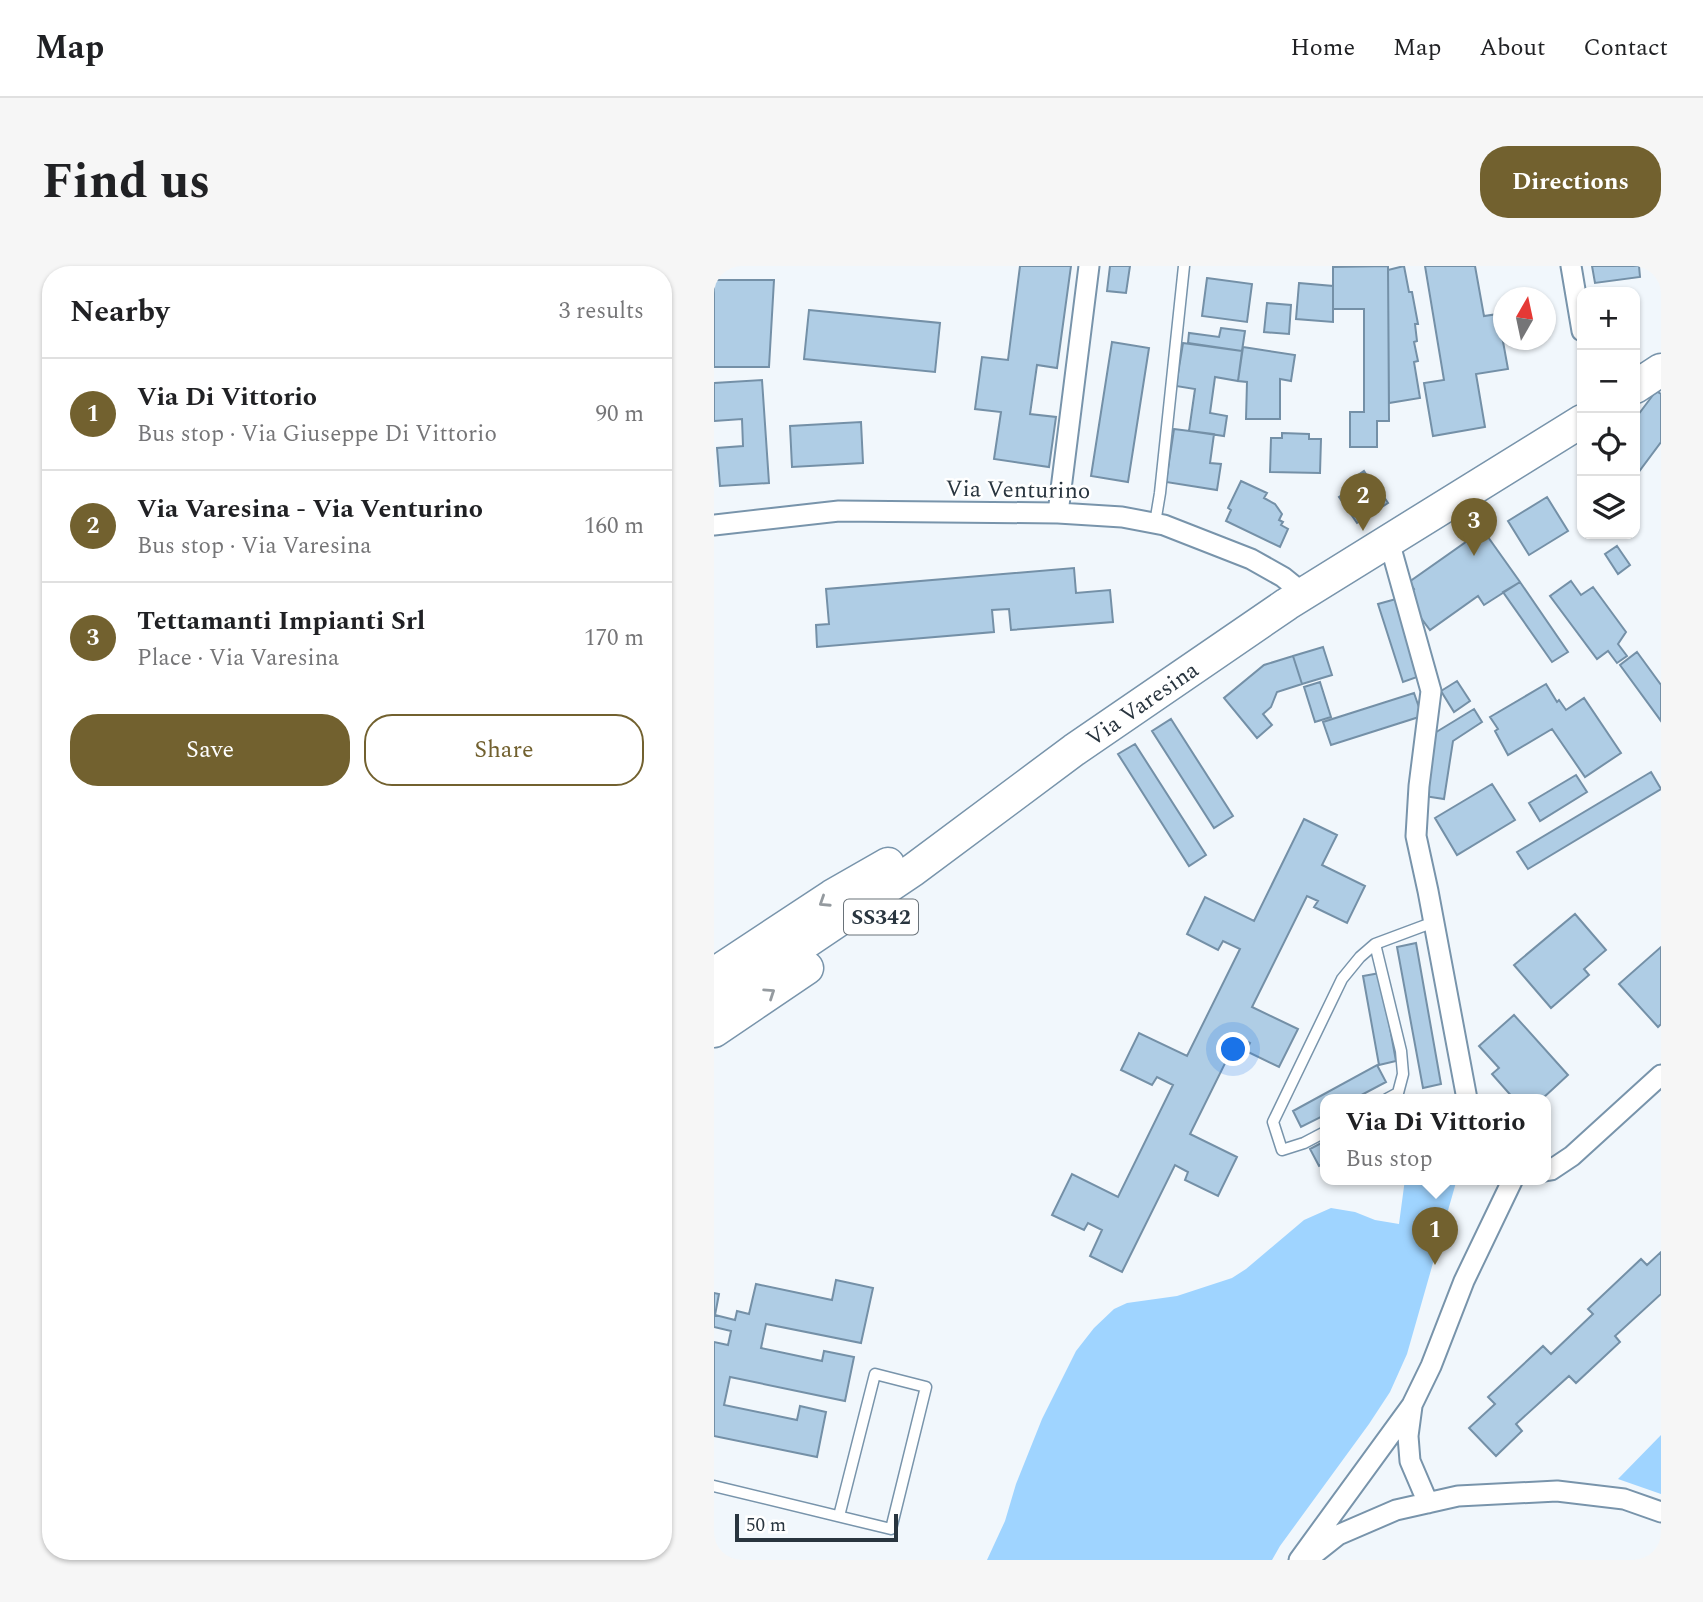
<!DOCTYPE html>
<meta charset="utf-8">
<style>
:root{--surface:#fff;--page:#f6f6f6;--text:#202124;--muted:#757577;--line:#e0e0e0;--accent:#72612f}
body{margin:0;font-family:Spectral,serif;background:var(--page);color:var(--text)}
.controls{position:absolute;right:21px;top:21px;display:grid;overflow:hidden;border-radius:14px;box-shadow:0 2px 5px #0004}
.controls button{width:63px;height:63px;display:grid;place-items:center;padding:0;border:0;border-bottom:2px solid var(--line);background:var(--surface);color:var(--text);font:35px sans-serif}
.compass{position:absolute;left:779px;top:21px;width:63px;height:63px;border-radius:50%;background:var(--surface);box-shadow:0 2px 5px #0004;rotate:9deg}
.scale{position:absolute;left:21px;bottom:18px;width:163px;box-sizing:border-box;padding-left:7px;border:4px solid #29353f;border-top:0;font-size:19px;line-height:24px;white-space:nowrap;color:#29353f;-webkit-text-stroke:5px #fff;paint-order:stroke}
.you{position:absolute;left:520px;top:784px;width:24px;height:24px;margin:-18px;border:5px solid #fff;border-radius:50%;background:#1a73e8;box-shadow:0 0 0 10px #1a73e833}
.badge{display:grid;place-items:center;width:46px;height:46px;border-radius:50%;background:var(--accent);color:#fff;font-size:23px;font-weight:700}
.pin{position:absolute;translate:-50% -58px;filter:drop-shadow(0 2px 4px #0008)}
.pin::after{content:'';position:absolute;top:37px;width:24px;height:21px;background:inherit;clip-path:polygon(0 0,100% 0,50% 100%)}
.popup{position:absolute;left:606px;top:828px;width:231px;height:91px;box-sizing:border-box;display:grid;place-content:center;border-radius:14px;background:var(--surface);filter:drop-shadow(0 2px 5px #0005);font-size:23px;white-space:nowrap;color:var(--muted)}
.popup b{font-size:26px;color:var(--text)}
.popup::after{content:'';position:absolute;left:50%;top:100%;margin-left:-14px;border:14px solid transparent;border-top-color:var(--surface)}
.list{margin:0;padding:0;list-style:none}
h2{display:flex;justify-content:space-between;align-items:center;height:91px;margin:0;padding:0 28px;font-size:30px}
h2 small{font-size:23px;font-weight:400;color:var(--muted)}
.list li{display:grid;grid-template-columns:46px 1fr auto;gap:21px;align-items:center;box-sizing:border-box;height:112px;padding:0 28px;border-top:2px solid var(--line)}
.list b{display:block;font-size:26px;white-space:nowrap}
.list p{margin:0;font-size:23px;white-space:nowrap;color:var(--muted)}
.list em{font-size:23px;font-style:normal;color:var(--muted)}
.actions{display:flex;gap:14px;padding:21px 28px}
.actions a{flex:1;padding:16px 0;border:2px solid var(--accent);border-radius:28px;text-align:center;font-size:24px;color:var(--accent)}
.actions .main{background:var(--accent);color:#fff}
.icon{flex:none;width:38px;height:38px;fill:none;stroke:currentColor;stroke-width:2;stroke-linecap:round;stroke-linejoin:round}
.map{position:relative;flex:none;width:947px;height:1294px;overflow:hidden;border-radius:28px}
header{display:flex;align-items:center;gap:42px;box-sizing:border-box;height:98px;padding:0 35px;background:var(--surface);border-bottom:2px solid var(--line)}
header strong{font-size:33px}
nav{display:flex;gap:38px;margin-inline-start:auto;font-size:24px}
.intro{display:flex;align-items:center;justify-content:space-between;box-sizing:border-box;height:168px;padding:0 42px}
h1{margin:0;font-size:49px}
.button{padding:18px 32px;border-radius:28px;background:var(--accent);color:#fff;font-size:24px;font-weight:700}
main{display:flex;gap:42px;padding:0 42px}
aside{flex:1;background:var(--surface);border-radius:28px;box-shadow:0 2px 5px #0004}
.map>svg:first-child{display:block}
.green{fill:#9fd4ff}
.building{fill:#afcde5;stroke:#7490a7;stroke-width:2}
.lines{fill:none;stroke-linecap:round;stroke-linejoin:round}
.lane-casing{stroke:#7894ab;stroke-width:13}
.street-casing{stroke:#7894ab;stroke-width:23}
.primary-casing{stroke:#7894ab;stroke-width:35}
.lane{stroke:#fff;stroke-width:10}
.street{stroke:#fff;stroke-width:19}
.primary{stroke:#fff;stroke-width:32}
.oneway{stroke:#949a9f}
.labels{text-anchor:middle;stroke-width:5;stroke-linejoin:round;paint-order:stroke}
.shield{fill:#fff;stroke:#697279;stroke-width:2}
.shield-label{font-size:21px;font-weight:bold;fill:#29353f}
.street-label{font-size:23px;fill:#29353f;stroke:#fff}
</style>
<header>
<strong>Map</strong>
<nav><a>Home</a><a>Map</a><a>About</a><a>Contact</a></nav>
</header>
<div class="intro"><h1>Find us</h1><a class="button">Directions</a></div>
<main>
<aside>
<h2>Nearby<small>3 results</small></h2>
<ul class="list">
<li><span class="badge">1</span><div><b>Via Di Vittorio</b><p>Bus stop · Via Giuseppe Di Vittorio</p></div><em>90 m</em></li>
<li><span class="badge">2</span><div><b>Via Varesina - Via Venturino</b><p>Bus stop · Via Varesina</p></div><em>160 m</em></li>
<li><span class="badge">3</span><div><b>Tettamanti Impianti Srl</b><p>Place · Via Varesina</p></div><em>170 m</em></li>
</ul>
<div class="actions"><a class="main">Save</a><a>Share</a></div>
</aside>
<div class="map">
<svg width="947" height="1294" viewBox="0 0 947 1294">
<rect width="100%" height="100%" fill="#f1f7fc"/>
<path class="green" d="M691,913H743L693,1088L676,1126L655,1158L566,1280L558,1294H273L291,1255L302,1218L328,1153L362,1085L380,1062L400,1043L413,1037L463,1030L518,1012L532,1003L590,954L617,942L641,946L661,954L685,958Z
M947,1168V1228L904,1213L947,1169Z"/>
<path class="building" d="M306,0H357L343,102L323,99L316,148L342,151L335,201L280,193L287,146L261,143L268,91L294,94Z
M396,0H416L412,27L393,25Z
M674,0L675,155H663V181H636V146H650V43H619V1Z
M690,0L695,26H698L704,58H701L703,75L700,76L704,95L700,96L706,132L675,137L674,4Z
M711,0H761L770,50L784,48L794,103L762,108L771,161L719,170L710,117L730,114Z
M878,0H925L926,11L881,17Z
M493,12L538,18L533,56L488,50Z
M0,14H60L55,101H0Z
M585,17L619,20V56L582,53Z
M553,37L577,39L575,68L550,66Z
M95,44L226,57L221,106L90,93Z
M507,62L531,65L528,85L474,77L475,67L505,71Z
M398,76L435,82L414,216L377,210Z
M469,77L528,85L524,115L501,111L496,147L513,150L510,170L475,165L481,123L462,120Z
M529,81L581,89L577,115L566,113V153H532L533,116L524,115Z
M48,114L55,217L6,220L3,182L29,180L28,153L0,155V117Z
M942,125L947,128V176L921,211V153Z
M147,156L149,197L78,201L76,160Z
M460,163L500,168L496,197L507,198L503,224L452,216Z
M568,167L595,168V173H607L606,207L556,206L557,172H568Z
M650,205L660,220L662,219L674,237L643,257L625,231L638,222L634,216Z
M527,215L553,227L550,232L561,238L568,248L565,254L569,256L567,259L574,263L566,281L512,255L517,244L514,242Z
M833,231L854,265L815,289L794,255Z
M769,264L806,316L770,339L764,330L716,364L698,340L702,336L695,327L700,323L695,316Z
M903,280L916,299L904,308L891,288Z
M360,302L362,327L396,324L399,356L297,364L295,343L278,344L280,366L103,381L102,359L115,358L112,323Z
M857,315L867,329L879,321L912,366L904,378L913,390L903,397L894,385L883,393L836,330Z
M806,316L854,386L838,396L789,326Z
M682,333L706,410L689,416L664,338Z
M609,381L618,409L588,418L579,390Z
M923,386L947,419V455L906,399Z
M579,390L588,418L563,426L557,441L549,448L558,459L543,472L510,432L550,399Z
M743,415L756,435L740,446L727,425Z
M606,416L617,451L601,456L590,421Z
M832,418L843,436L845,434L852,444L870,432L907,487L871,511L838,463L794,489L781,465L784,463L776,451Z
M700,427L708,450L617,479L609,456Z
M760,443L768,456L739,475L730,533L710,530L719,468Z
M457,453L519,550L500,562L438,465Z
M421,478L492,589L475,600L404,488Z
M937,506L947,523L814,603L803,586Z
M862,509L873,526L826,555L815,537Z
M778,518L801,554L743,589L721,552Z
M590,553L623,569L608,599L651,620L633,657L600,641L604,635L593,630L538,741L584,763L565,801L532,785L536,777L524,771L476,868L523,891L504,930L471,914L474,906L461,899L408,1006L376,990L388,964L374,957L370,964L338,949L358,908L404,931L459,819L443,811L438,819L407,804L425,767L473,790L526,683L509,675L504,684L473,668L491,631L540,655Z
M861,648L892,684L870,703L875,709L837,742L800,699Z
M702,677L727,818L709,822L683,681Z
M947,681V758L944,761L905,718Z
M666,707L682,795L665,799L649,710Z
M800,749L854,809L828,833H800L778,808L785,802L765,780Z
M663,799L672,816L640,833H611V849L587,861L579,845Z
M611,875V897L605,900L596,883Z
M947,986V1028L901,1070L906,1076L862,1117L855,1110L802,1158L808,1165L782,1190L755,1162L781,1138L774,1131L829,1080L837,1088L879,1048L874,1043L927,993L933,999Z
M122,1014L159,1022L147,1077L52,1058L47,1082L108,1095L110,1085L140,1091L131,1135L16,1111L10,1139L83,1154L86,1140L112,1146L103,1191L0,1170V1076L14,1079L17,1065L0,1061V1027L5,1028L1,1049L21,1054L23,1045L35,1048L42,1018L118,1034Z"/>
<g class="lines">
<g class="lane-casing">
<path id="lane" d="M441,257L446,227L470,0
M661,678L687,785L689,808L684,827L673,833
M611,866L590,877L568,884L559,856L628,713L646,691L661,678L720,656
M0,1220L177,1263L212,1121L161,1108L125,1250"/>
</g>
<g class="street-casing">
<path id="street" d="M857,0L868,65
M344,247L375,0
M0,259L125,245L344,247L408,251L450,259L537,293L569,311L590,328
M675,275L717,425L705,520L702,570L714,625L753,833
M831,905L837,904L858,890L947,809
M698,1140L694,1170L696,1195L714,1237
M595,1292L624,1269L682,1244L744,1230L843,1225L910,1233L947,1246
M585,1294L698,1139L717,1100L750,1015L799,913"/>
</g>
<g class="primary-casing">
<g id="primary">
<path d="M921,121L947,104"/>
<path d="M0,708L118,630L174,598"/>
<path id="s1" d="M0,738L199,604L360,484L573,338L868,155"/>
<path d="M0,765L93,702"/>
</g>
</g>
<use href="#lane" class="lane"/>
<use href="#street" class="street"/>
<use href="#primary" class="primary"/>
</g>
<defs><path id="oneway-chevron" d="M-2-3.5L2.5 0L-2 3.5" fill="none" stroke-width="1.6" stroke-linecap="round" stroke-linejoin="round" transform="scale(1.75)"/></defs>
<g class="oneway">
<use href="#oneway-chevron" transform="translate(110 636) rotate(147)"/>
<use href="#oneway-chevron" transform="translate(56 727) rotate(-34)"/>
</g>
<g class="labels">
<rect class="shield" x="130" y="633.5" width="74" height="35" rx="5"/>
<g class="shield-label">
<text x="167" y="658">SS342</text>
</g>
<g class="street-label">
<text transform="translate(304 223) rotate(1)" y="8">Via Venturino</text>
<text dy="8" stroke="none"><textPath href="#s1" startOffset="523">Via Varesina</textPath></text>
</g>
</g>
</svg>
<div class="controls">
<button>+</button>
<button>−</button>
<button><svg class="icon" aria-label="locate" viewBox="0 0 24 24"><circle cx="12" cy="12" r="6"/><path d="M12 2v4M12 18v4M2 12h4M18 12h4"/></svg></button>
<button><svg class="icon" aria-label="layers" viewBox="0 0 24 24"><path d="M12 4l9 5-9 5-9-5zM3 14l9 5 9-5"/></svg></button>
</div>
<svg class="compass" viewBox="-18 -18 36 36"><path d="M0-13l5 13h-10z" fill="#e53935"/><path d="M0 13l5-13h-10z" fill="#757577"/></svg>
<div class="scale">50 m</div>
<div class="you"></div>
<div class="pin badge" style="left:721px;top:999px">1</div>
<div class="popup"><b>Via Di Vittorio</b>Bus stop</div>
<div class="pin badge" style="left:649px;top:265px">2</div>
<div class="pin badge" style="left:760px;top:290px">3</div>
</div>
</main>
